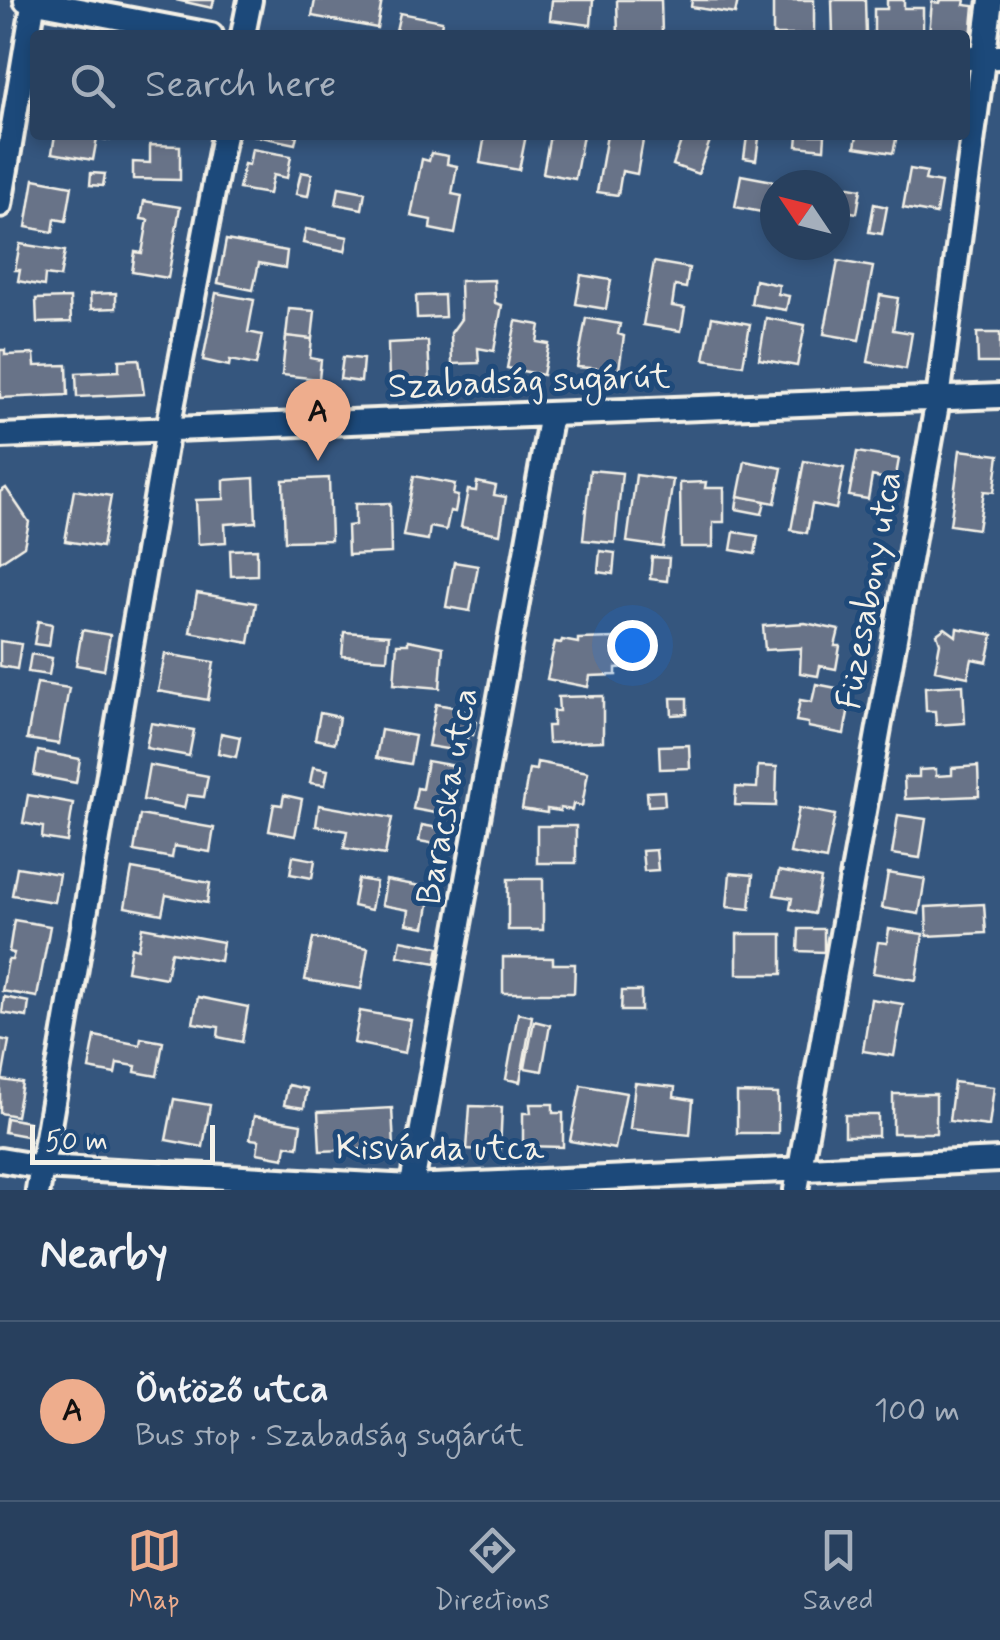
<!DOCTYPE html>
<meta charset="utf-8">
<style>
:root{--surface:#28405e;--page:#344b67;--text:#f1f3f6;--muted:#a5afbc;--line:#445973;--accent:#eead8d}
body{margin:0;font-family:Mynerve,sans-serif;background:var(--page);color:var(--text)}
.compass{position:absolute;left:760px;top:170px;width:90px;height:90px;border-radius:50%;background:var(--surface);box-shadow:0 5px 15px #0003;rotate:305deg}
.scale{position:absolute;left:30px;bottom:25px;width:185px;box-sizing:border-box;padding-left:10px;border:5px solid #f4f1e8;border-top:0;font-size:28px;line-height:35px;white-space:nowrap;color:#f4f1e8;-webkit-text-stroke:8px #1f4a7a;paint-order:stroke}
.you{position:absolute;left:632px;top:645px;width:35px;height:35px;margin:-25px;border:8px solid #fff;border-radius:50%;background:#1a73e8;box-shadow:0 0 0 15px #1a73e833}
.badge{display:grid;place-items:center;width:65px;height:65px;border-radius:50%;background:var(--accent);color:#111;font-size:32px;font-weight:700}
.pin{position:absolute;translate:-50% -82px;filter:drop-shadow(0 2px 5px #0008)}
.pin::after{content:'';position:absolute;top:52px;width:35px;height:30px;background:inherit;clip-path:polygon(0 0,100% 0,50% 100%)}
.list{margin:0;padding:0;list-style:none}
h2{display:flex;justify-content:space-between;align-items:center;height:130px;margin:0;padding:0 40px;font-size:42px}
h2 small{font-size:32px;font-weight:400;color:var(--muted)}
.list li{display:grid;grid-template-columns:65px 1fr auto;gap:30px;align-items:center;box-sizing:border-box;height:180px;padding:0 40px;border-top:2px solid var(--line)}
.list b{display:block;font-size:38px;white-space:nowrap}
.list p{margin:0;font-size:32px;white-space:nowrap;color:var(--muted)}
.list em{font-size:32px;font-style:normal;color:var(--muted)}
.icon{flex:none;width:55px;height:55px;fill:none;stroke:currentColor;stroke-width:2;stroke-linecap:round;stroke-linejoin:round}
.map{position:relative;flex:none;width:1000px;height:1190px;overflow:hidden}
.search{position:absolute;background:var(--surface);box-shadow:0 5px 15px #0003;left:30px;right:30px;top:30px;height:110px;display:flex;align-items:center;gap:25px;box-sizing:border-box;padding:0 35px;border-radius:10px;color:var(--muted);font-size:38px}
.sheet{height:310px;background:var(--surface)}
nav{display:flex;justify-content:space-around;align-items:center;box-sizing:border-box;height:140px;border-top:2px solid var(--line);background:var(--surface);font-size:28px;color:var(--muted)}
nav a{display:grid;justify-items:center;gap:5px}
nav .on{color:var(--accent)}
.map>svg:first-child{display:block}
.building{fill:#687388;stroke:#f4f1e8;stroke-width:2.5}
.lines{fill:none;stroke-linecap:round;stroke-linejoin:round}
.street-casing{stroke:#f4f1e8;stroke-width:30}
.street{stroke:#1f4a7a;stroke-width:22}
.labels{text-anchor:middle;stroke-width:10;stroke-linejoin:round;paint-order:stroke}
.street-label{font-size:35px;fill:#f4f1e8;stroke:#1f4a7a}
</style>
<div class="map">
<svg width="1000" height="1190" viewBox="0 0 1000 1190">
<rect width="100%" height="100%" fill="#35567e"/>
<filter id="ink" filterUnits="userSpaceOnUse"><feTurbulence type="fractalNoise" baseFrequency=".01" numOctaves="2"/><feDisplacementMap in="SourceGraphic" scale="20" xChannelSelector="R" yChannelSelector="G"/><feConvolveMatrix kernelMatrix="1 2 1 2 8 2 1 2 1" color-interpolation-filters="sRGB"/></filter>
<g filter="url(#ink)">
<path class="building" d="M176,0H214L212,8Z
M315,0H382L377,28L312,16Z
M552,0H593L591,25L550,20Z
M617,0H661L662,33L618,35Z
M692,0H738L735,14L691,7Z
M773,0H814V35H773Z
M832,0H865L866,35H833Z
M887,0H904V8H923V35H874V9H887Z
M941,0H965L964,5L974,6L971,38L965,35L929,34L932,2L940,3Z
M400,13L442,21L440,35H395Z
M55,135H111L110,140L97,138L93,160L52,153Z
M252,135H297L295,144Z
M485,135H526L519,170L480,163Z
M550,135H583L575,179L543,173Z
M607,135H644L637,174L622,171L618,195L597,192Z
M683,135H712L698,174L673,165Z
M798,135H825L824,149L797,146Z
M857,135H897L893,153L855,147Z
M747,136L759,138L756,160L744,158Z
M150,145L180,146V180L133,179V162L150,163Z
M252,149L291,156L287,178L273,175L269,194L239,189L244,164L249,165Z
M431,153L448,156L447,164L457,166L452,194L462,196L455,234L430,229L431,220L411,216L422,159L429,161Z
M910,169L927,172L925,180L941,183L936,214L903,208Z
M301,172L312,174L308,196L296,194Z
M91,173L105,174L103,186L90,185Z
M741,175L773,181L767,213L735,207Z
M34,179L72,186L66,221L55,219L53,232L26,227Z
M844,186L861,189L857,213L840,210Z
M339,187L365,192L362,209L336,204Z
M144,201L180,207L168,278L132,272L135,252L142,253L148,220L141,219Z
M874,204L887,207L882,234L869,232Z
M306,229L348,237L345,251L303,243Z
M226,240L287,251L285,268L259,263L253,290L218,283Z
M20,244L65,251L60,277L45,275L44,286L18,281L20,270H15Z
M838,261L873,267L859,340L824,334Z
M654,262L689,268L686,288L675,286L672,306L685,308L681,331L643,325Z
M581,275L611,280L606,309L576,304Z
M494,280L495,303L502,305L494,351L478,348L479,363L452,364L451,333L461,319L460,281Z
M755,280L779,285L778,294L789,296L786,310L751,304Z
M116,293V308L91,309L90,294Z
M216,293L254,300L248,332L262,335L256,365L230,360L229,366L203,360Z
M444,295L445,317L417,318L416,296Z
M880,295L898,298L893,330L912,333L906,369L868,362Z
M70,298L71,322L37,323L36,299Z
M289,309L315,311L312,339L286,336Z
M712,317L750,324L743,365L704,359Z
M586,318L620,324L618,334L624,336L619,370L577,367Z
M766,318L805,325L797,366L759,359Z
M516,321L540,325L537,342L549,344L543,375L507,368Z
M977,333H1000V363H978Z
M286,336L312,339L310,358L321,360L319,379L282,375Z
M428,341L430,381L389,383L388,343Z
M0,350H5V355L34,354L35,366L67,365L68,395L0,398Z
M343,357L363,359L361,382L340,379Z
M139,359L144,394L77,397L76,373L119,371V360Z
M960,450L999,455L994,492L984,491L978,529L950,525Z
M857,452L899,459L895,481L872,476L868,499L849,496Z
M745,461L782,468L775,503L738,496Z
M804,461L844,468L836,509L812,504L807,533L791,530Z
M590,470L622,473L615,543L583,540Z
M636,475L673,480L663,547L627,542Z
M414,476L455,484L453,495L458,496L455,512L450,511L446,530L430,527L428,540L403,536Z
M254,478L256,522L225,524L226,542L198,544L196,500L224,499V480Z
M329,478L331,540L285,541L283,480Z
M477,482L496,486L494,495L506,497L500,534L461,527L468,490L476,491Z
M706,482L705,488H724V522H713V547H681L680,483Z
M6,488L29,522L24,546L0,562V492Z
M74,490L111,496L102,547L65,541Z
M738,496L765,501L762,514L736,509Z
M390,503L391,553L348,555L347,526L355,525V504Z
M734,532L758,536L755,554L731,550Z
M257,549V575L231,576L230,550Z
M600,551L615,553L613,574L598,572Z
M652,557L669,558L667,581L650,579Z
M454,562L478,566L470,611L446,607Z
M197,593L256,603L249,643L190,632Z
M38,621L52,624L49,646L34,644Z
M805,623L839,630L835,646H840L836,669L820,666L818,676L800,673L801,648L765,650L763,626Z
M945,628L956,636L957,628L993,635L987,662L972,659L968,677L935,670L940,643L937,634Z
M82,630L110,635L104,670L76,665Z
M344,632L389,635L387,659L342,656Z
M616,638L615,644H627V667L616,668V675L590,676L588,687L547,679L555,642L561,643L562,640L578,643V639Z
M408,640L443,647L440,688L394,684L397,644H408Z
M0,641L21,644L17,669L0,666Z
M31,654L52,658L49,675L28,672Z
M165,654L214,662L208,700L158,691Z
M37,683L69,688L59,744L27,739Z
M816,684L852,691L844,734L808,727V723L796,721L800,700L812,702Z
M963,685L965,723L936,725L935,711H926L925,687Z
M603,696V741L548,743L547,726H553V711H559L558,697Z
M671,698H687V714L672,715Z
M436,704L465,709L463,714L471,716L470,721L476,722L473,735L468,734L465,752L428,746Z
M320,713L339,717L335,743L315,739Z
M151,723L194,730L189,756L146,748Z
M381,730L415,736L410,764L376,758Z
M221,733L240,737L236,757L218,753Z
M689,745L690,768L660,769L659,746Z
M38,751L80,759L76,783L34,775Z
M427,761L461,767L452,816L413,809L417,788L422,789Z
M537,762L588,772L582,806L573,804L572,810L560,808V811L547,809V813L522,809L529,769L536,770Z
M149,765L208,776L204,797L187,795L184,808L143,800Z
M758,766L777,767L776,806L735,805L736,787L757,788Z
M978,766L979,796L905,799L904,777H919V770L936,769V776L952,775V768Z
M313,767L328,770L325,785L310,783Z
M664,791L665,805L648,806L647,792Z
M28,795L73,803L67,842L42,838L43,827L23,823Z
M284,795L302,799L295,836L269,831L274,804L282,805Z
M319,805L392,818L385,855L344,848L347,831L316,826Z
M799,808L835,815L826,860L790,853Z
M140,815L214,828L210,852L174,846L172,858L134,851Z
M898,815L926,819L920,858L892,854Z
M422,825L444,829L442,845L419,841Z
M537,826H576V863H537Z
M656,850L658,870L644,871L642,851Z
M293,856L315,860L312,878L290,874Z
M17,867L59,874L54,902L12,895Z
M132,869L210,883L207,903L166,895L162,914L125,907Z
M779,871L821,879L814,914L790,909L792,898L774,895Z
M730,873L753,875L750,909L727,907Z
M888,873L925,879L919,914L882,908Z
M358,879L376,882L371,910L353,906Z
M508,879H543V930H508Z
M386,880L432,888L425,927L407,924L409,910L382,905Z
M984,904L986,933L927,936L926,907Z
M14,920L50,926L37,997L2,991L8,960H12L14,953L9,952Z
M142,927L223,942L220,961L171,952L166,978L127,971L131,947L138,949Z
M799,929H824V952L798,951Z
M889,929L923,934L916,980L873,973L878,942L887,943Z
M737,934H782V974H737Z
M313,938L368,948L361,989L305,980Z
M401,940L439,947L436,963L398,956Z
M503,957L553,958V964H575L574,993H503Z
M622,991H641V1011H621Z
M4,997L29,1002L27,1017L2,1013Z
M198,997L248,1007L242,1042L218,1037L219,1027L193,1023Z
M871,999L903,1004L894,1056L863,1051Z
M360,1011L411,1020L405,1053L354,1043Z
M518,1013L532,1016L520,1082L506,1079Z
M534,1021L550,1025L542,1071L525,1068Z
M95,1036L140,1045L141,1038L163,1042L157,1076L135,1072L136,1066L117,1063L115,1074L89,1069Z
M0,1039L9,1041L2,1080L22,1083L16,1116L0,1113Z
M954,1082L994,1087L989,1126L949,1121Z
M635,1083L675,1087L674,1097L693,1100L690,1135L630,1129Z
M288,1085L307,1089L304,1108L284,1105Z
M581,1085L626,1093L615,1149L570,1141Z
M737,1093L778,1094V1133H737Z
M893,1094H936V1133H893Z
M174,1099L210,1105L203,1147L166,1140Z
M530,1104H553V1113H563V1147L523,1146V1113H531Z
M470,1106L502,1107L500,1151L467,1149Z
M392,1108L394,1148L320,1151L318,1112Z
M845,1115H878V1136H845Z
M254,1116L301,1124L298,1147L286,1145L284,1158L257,1153L259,1140L250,1139Z
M6,1118L29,1122L26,1136L4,1132Z"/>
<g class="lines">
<g class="street-casing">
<path id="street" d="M26,0L211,35
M243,35L250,0
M965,58L1000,57
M0,205L34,0
M0,436L1000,396
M0,1160L42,1167L411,1187L1000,1160
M38,1190L168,429L224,135
M411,1190L551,414
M796,1190L938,399L991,0"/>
</g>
<use href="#street" class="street"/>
</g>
</g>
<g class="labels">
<g class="street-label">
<text transform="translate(529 380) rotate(-2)" y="12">Szabadság sugárút</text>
<text transform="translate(868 590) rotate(-80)" y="12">Füzesabony utca</text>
<text transform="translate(446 796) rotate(-80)" y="12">Baracska utca</text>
<text x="440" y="1159">Kisvárda utca</text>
</g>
</g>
</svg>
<svg class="compass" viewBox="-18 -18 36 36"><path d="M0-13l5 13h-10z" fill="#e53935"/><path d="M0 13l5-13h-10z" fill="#a5afbc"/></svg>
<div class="scale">50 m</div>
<div class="you"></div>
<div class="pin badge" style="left:318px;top:461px">A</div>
<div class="search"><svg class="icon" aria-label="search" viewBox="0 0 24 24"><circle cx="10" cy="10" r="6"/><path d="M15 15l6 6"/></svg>Search here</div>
</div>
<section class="sheet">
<h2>Nearby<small></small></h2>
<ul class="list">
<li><span class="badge">A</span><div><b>Öntöző utca</b><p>Bus stop · Szabadság sugárút</p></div><em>100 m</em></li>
</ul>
</section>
<nav>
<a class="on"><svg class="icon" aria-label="map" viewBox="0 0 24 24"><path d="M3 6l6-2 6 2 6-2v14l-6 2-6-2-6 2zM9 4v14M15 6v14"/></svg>Map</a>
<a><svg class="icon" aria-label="directions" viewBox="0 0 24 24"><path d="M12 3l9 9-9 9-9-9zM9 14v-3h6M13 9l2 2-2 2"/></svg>Directions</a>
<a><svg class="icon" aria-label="saved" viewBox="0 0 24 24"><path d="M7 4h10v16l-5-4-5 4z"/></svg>Saved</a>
</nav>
